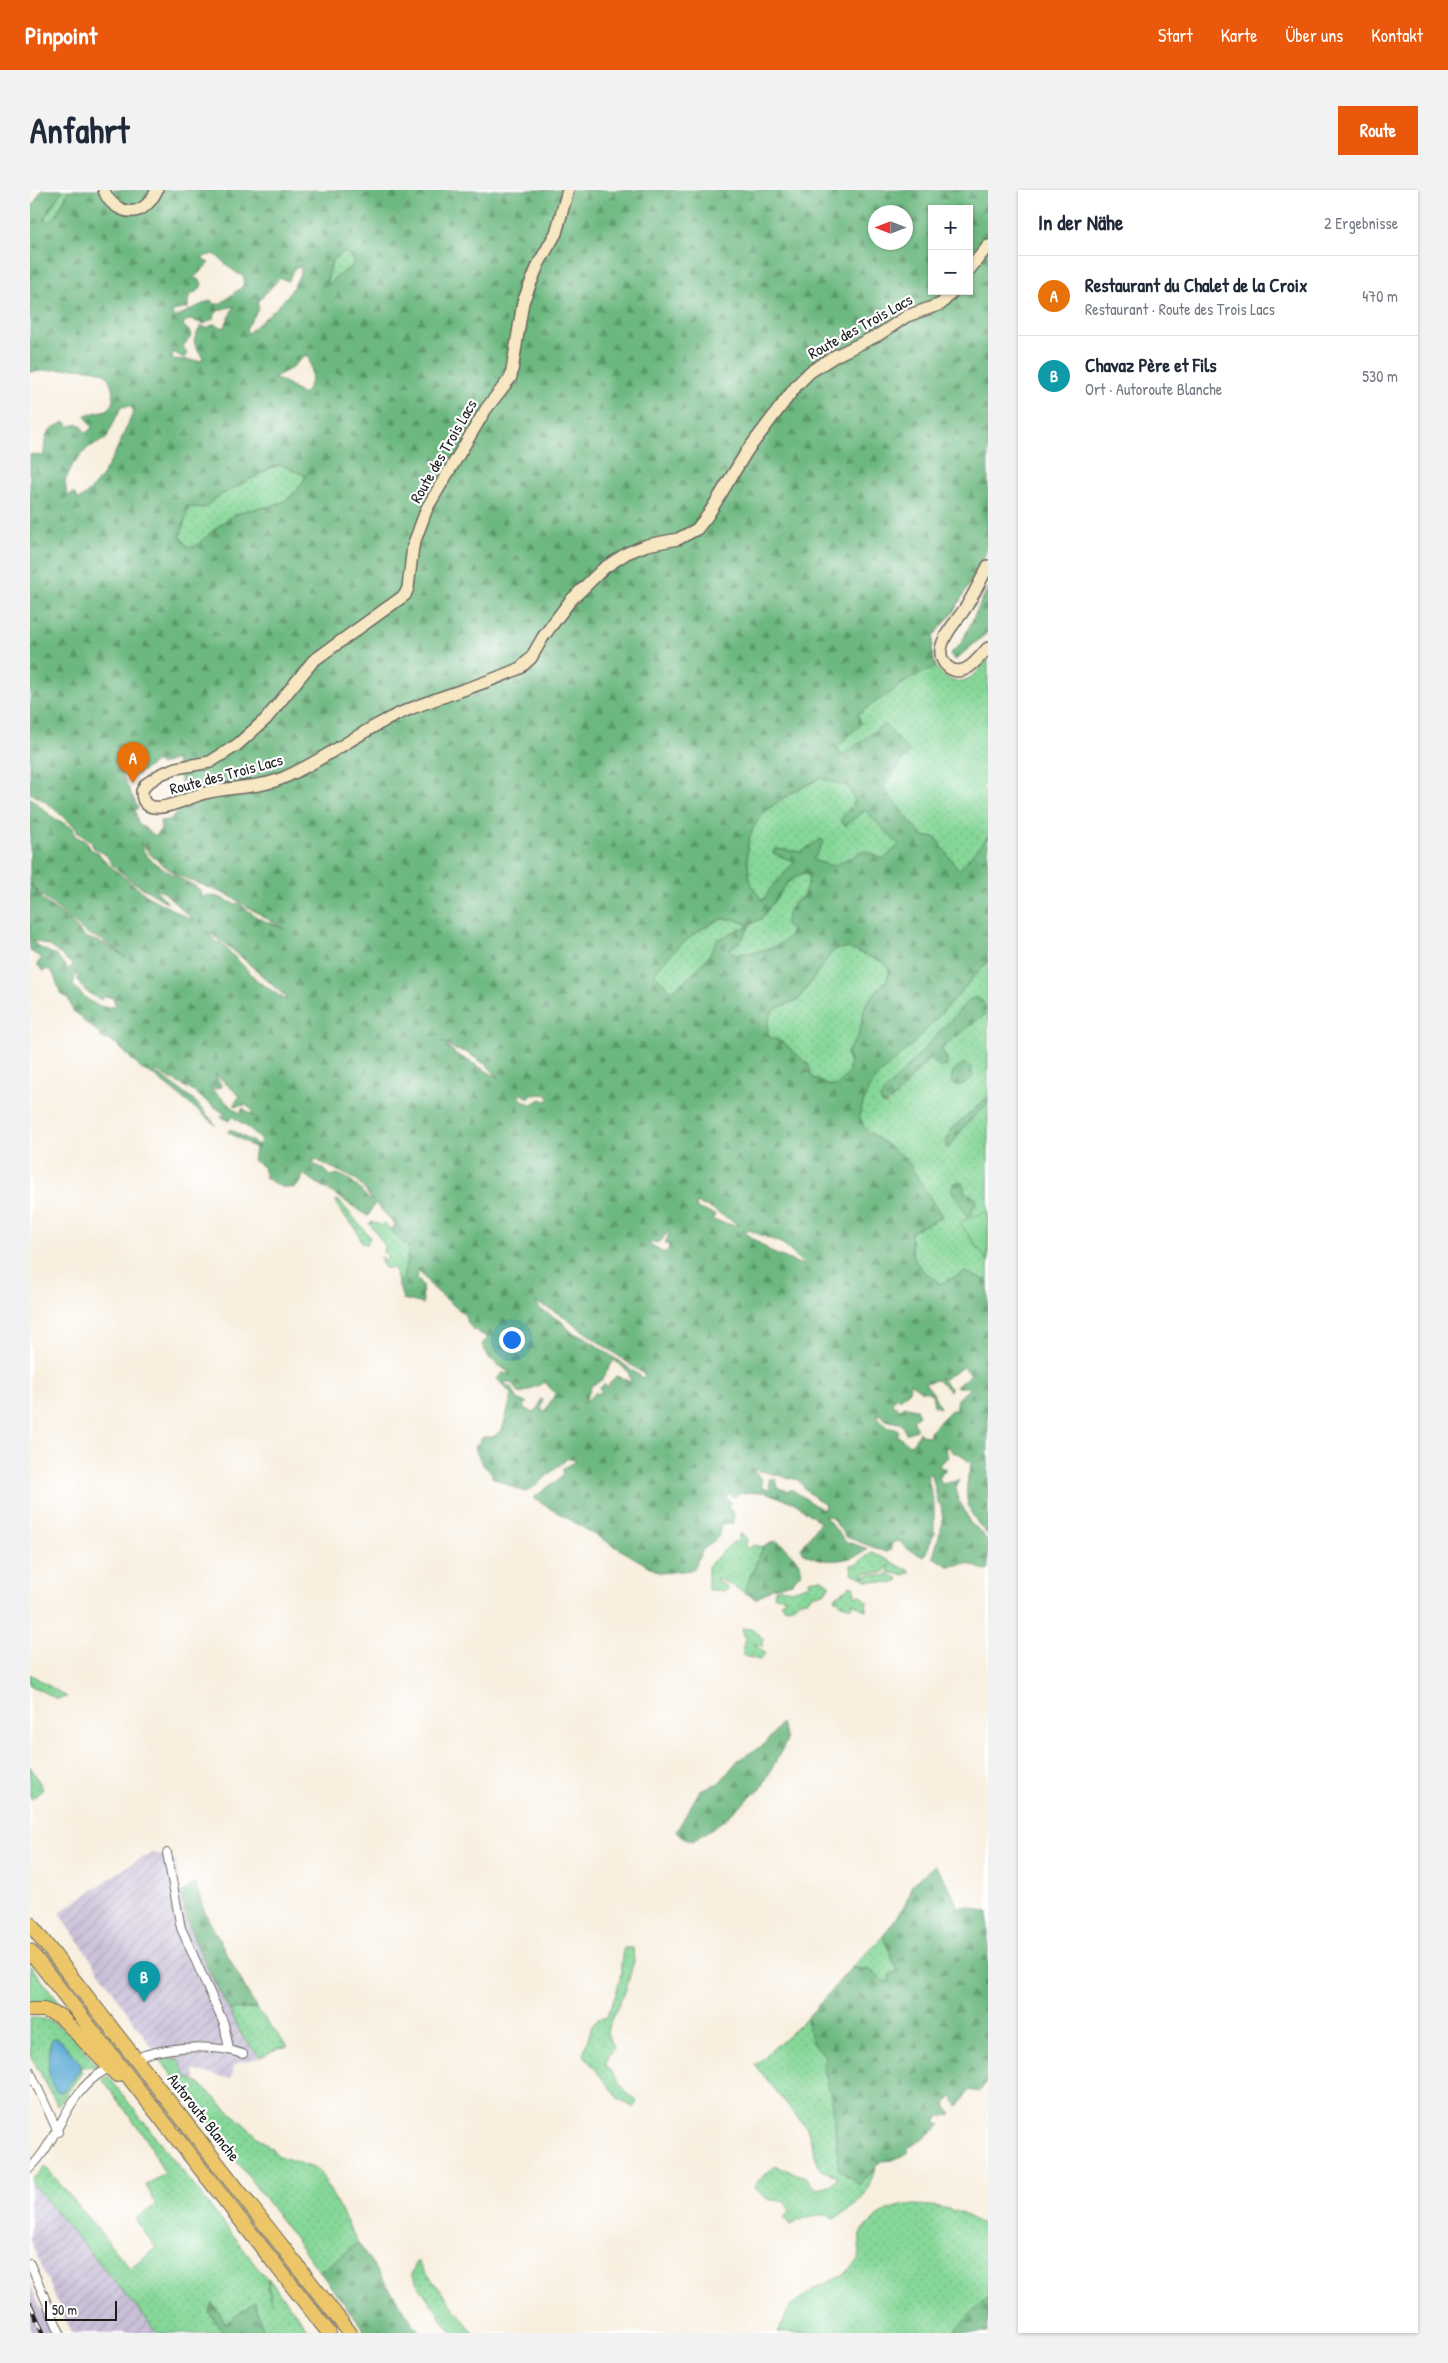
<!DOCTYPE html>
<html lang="de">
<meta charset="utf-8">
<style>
:root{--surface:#fff;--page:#f2f2f3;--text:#1f2937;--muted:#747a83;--line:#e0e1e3;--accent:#ea580c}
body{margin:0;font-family:"Patrick Hand",sans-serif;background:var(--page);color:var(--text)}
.controls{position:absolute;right:15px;top:15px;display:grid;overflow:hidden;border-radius:0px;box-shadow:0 1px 4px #0004}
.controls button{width:45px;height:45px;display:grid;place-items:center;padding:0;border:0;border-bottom:1px solid var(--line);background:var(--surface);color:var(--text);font:25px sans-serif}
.compass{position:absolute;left:838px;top:15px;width:45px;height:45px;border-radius:50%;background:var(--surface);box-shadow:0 1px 4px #0004;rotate:270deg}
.scale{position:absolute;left:15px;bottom:12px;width:72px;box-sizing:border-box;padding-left:5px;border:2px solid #1c1c1c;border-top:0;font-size:14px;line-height:18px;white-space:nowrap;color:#1c1c1c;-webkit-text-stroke:4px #fff;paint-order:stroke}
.you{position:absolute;left:481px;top:1149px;width:18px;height:18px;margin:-12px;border:4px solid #fff;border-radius:50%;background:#1a73e8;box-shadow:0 0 0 8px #1a73e833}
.badge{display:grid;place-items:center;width:32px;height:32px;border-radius:50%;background:var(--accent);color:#fff;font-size:16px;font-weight:700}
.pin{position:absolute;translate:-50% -41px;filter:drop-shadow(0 1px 2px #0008)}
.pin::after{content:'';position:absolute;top:26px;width:18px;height:15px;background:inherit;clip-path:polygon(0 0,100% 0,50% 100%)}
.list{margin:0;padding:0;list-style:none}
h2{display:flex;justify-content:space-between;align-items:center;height:65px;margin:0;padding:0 20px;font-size:21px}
h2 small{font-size:16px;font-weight:400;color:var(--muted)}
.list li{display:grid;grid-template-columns:32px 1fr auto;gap:15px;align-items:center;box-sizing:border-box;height:80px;padding:0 20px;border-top:1px solid var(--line)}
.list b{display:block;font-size:19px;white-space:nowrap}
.list p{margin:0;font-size:16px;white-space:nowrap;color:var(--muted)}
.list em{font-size:16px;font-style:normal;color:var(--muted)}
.map{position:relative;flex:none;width:958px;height:2143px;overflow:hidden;border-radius:0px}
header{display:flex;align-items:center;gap:30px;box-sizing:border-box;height:70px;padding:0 25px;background:var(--accent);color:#fff}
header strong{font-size:24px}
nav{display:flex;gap:28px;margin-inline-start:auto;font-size:18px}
.intro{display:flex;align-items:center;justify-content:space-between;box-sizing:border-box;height:120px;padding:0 30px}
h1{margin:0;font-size:35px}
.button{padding:12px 22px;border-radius:0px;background:var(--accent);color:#fff;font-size:18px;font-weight:700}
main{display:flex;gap:30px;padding:0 30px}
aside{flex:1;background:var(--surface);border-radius:0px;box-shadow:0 1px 4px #0004}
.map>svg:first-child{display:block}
.industrial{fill:url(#industrial-furrows)}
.railway{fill:#c9bfd7}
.grass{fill:url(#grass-dots);stroke:#507a5a;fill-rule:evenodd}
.forest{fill:url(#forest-firs);stroke:#446a4e;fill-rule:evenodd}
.park{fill:#85d798;stroke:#507a5a}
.water{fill:#5caad5;stroke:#3c6378}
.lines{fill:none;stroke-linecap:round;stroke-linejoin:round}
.street-casing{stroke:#696660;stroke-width:10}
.secondary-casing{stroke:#696660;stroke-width:14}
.highway-casing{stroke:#696660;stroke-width:16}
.street{stroke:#fff;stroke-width:8}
.secondary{stroke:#f7e8c3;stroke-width:11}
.highway{stroke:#ecc669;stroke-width:14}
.rail-casing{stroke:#1c1c1c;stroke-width:5}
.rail{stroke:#fff;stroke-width:3;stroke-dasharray:9;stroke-linecap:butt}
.labels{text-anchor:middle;stroke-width:4.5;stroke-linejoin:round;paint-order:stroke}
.street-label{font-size:16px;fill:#1c1c1c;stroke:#fff}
</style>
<header>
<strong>Pinpoint</strong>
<nav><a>Start</a><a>Karte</a><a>Über uns</a><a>Kontakt</a></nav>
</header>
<div class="intro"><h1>Anfahrt</h1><a class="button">Route</a></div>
<main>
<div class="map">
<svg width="958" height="2143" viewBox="0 0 958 2143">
<defs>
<pattern id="industrial-furrows" width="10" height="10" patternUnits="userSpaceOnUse" patternTransform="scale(1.25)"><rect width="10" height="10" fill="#c9bfd7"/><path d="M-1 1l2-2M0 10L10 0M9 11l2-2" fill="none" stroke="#aca4b8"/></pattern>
<pattern id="grass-dots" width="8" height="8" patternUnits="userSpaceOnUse" patternTransform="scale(1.25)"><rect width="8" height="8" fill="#85d798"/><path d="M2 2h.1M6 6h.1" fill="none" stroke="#72b882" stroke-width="1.8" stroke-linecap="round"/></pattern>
<pattern id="forest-firs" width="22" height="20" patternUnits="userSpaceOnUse" patternTransform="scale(1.25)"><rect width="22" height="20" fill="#6cb880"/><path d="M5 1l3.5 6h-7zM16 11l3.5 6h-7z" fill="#589568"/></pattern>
</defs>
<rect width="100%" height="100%" fill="#fff"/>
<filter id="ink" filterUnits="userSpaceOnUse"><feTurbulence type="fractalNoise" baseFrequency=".02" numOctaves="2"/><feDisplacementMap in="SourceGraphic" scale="10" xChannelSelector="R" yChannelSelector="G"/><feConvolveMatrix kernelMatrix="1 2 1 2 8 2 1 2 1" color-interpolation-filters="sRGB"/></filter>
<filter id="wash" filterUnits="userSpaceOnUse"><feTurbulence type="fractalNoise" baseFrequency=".0096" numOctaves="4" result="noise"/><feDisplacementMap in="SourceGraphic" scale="20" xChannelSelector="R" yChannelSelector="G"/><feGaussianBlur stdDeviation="1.12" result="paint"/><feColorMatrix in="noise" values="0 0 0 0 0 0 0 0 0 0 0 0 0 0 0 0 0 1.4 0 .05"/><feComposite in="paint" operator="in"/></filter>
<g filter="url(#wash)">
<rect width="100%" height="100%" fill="#f8efdf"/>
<path class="industrial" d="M124,1663L145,1670L158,1733L176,1775L214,1849L231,1867L209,1872L204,1876L201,1889L163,1880L167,1892L156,1886L149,1870L129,1868L29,1723L107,1670Z
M0,1991L128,2143H41L0,2050Z"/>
<path class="railway" d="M0,2094L4,2104L22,2143H0Z"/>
<path class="grass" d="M32,0H39L27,24L19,32L14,29Z
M313,62L319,64L323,72L322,77L313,82L301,94L297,92L302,70Z
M252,275L276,286C254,328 230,310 201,327C188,335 176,348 164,357L157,356L150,346L159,317L175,318L184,309L245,276Z
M958,468V590L952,597L954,600L958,596V646L929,681L905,647H893L852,598L879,562L854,535L812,566L807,558L830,534L828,524L883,487L906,477C924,503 945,490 958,468Z
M790,588L818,596L825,611L811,630L815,636L835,620L869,655L854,669C831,658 822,673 803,676C797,676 789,672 783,670L794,651L771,662L745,659L743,663L765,672L740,699L733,711C720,695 720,693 718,673C712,624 753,608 790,588Z
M773,683L780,686L774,706L763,713C763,721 764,733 762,741C756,761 721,762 704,765L700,759L712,750L721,734L731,729L758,692Z
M692,729H704L718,734L715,740L687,750C680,771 659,788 642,801L623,784C644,761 663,740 692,729Z
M818,758L853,772L859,779L858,788L836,814L828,846L816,864C824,880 818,885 806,896L797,895L782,887L779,875L754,853L738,846V831L743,820L769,809L801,763L806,759Z
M958,771V907L920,940L915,955L919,958L933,938L958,913V1091L935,1083L910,1094C886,1075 881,1073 881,1042L912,1027L876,969L835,939L829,925L838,900L849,885L889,848ZM937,812L911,858L917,869L906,874L901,867L858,914L853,915L850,909L853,904Z
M306,1010L310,1012L340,1047L337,1054L332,1053L326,1039L310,1021Z
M342,1032L352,1036L354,1033L379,1058L373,1089L368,1093L364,1078H355L351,1072V1066L356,1072L358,1066L353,1062L354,1054L339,1033Z
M712,1344L717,1349L716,1357L719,1359L723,1355L733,1357L714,1402L687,1388V1391L697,1397L696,1401L678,1400V1376L704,1351L707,1354L709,1345Z
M842,1362L881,1382L873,1385L858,1382L860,1375L853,1383L838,1382L831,1387L822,1383L821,1375L827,1374Z
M841,1384L855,1386L857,1384L868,1388V1391C856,1395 848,1390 837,1391L832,1387Z
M784,1389H792L800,1395L794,1403L784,1404L777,1410L769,1411L765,1415L756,1418L750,1413L755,1409L754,1407L744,1406L745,1400L749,1398L762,1400L780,1394L779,1390Z
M820,1395L825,1397V1406L831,1405L837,1411L836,1421L823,1413L822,1417L811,1414L808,1410H805L806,1405L818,1399Z
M712,1438L723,1439L734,1449L732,1452L733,1456L724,1454L735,1463L730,1470L714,1466L713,1457L715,1449Z
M0,1484L37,1507L27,1509L0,1495Z
M0,1576L13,1599L2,1609L0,1608Z
M853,1746L868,1782L860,1792L853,1791L839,1779L821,1778Z
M594,1758H603L604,1771L595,1802L579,1834L577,1843L584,1858L578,1865L576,1875L599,1905L607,1911L604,1918L588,1908L553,1864L562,1836L568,1829L577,1827C582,1815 587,1803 590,1789C592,1778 590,1769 594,1758Z
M0,1775L49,1838C32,1820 26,1814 0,1815Z
M226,1818L258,1857L248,1858L231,1867L214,1849L199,1820Z
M0,1828C32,1826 49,1855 68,1876L51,1877L50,1873L30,1850L20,1853L19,1875L22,1895L43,1887L50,1878L52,1882L28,1916L0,1864Z
M777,1828L781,1850L796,1866L793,1874L803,1916L809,1979L829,1995L845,1979C836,2007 831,2015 804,2028C790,2021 774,2028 760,2035L754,2027L760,2021L754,2011L739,2010L724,1998L726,1993L745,1976L776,1987L784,1997L789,1999L802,1994L808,1986L790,1980L777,1939L725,1875Z
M129,1868L149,1870L156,1886L167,1892L249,1966L289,1980L328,2053L290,2082Z
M78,1886L237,2089L241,2113L238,2088L281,2143H236L233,2140L225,2112L196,2133L183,2114L179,2122L193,2143H128L0,1991L15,1976L100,2078L126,2058L105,2029L126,2015L116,1995L135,1984L117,1950L72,1889Z
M875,2015C912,2015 926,2018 958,2038V2106L924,2143H748L759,2118L785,2098L814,2085L828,2071L830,2047L835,2037L857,2020Z
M387,2071L444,2143H422L381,2085Z"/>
<path class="forest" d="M12,0H32L14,29L19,32L27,24L39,0H958V356L953,370L923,423L904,445L902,462L906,477L883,487L828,524L831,534L807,558L812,566L854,534L879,562L853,598L893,647H905L929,680L958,646V771L889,848L849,885L838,900L829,925L835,939L876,969L912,1027L881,1042C881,1073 886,1075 910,1094L935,1082L958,1091V1345C934,1319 933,1307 941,1274L930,1264L922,1262L919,1256L915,1259L918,1267L908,1276L916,1279L909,1287L911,1292L913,1294L930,1290L926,1298L928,1311L933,1317L940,1333L947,1338L958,1351V1381L938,1374L919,1376L903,1367L913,1332L911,1315L908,1313L902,1284L897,1285L904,1314V1344L894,1367L877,1359L869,1351L862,1353L860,1361L856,1362L816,1347L801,1327L794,1325L815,1351L838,1359C820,1373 791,1374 772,1362L771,1359L790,1332L765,1313L734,1302L710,1303L704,1307L699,1304L696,1307L701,1312L698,1317L704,1324L703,1333L691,1334L689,1346L672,1361L663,1380L630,1383L503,1308L533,1286V1278L547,1271L538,1268L504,1297L494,1302L463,1288L461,1282L454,1276L444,1258L453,1247H463L472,1240L482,1205L467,1189L472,1183L481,1184L459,1168L452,1154L458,1148L443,1139L437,1133L435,1125L402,1097L389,1081V1078L387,1088L392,1095L393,1114L373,1109L368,1093L373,1089L379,1058L361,1039L364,1035L377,1047L345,1013L338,1026L273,984L271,992L266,997C254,1000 246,995 236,988L233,977L223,970L225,958L198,942L200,939L228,955L231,951L217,937L203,927L199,931L190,926L196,925L161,900L125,880V882L163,909L186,935L122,884L111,879L85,853L72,848L67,841L53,831V828L43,821L38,808L31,804L23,783L18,779L13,781L7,774L12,768L0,761V693L13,710L40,731L55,747L73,753L96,767L72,750L56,743L4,699L0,691V607L22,627L43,638L45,646L57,652L60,659L67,662L80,676L119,707L164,731L134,702L124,698L138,713L103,692L82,675L77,666L63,657L61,651L49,644L44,636L16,612L0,603V264L14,266C15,244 14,241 35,232L40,236L49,234L56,243L62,238L55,225L77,220L83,214C83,205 83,192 76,185C64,173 17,181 0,182V20ZM902,19H939V101H902ZM846,22H876V52H846ZM313,62L319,64L323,72L322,77L304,88L301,94L297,92L302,70ZM184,64C193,70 204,84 214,86L213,96L190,114H184L181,110L144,128L142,121L158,118C158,102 159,108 170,99L172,94L169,89H163L179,73L173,70V67ZM265,77L272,78C261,110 242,121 218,143L216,139L229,118L227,112L250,88L258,91ZM204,116L194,138L184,134L177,138L171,136C160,155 164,152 173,168L171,171L142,169L143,162L154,168L157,164L153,156L161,147L160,142L153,135L155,131L162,130L174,134L184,128C186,118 195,119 204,116ZM277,164C283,180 285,191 273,205L254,192L243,188L260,179ZM100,216L104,221C90,250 76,293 48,310L44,303L37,306L35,291L43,274L59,257L76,249L91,217ZM252,275L276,286C255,328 230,310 201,327C188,335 176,348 164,357L157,356L150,346L159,317L175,318L184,309L245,276ZM146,569L155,615L139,630L130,631L131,639L125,646L108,633L105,620L108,618L92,585L98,582L102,588L127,571L130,575ZM790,588L818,597L825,611L810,630L815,636L835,620L869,655L854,669L835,661H829L827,665L802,676L783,670L794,651L791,649L771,662L745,659L743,663L765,672L740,699L733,711C720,695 720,693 718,673C712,624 753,608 790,588ZM110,652L122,666L145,684L200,706L254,739L228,728L209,713L205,714L188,707L176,705L174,708C170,704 173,703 169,699C152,687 114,675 110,652ZM773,683L780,685L774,706C762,714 757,720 755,736L762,741C751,761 725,761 704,765L700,759L712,750L720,734L731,729L758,692ZM692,729H704L717,734L715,739L711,738L687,750C680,770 659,788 642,801L624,784C642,761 664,740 692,729ZM175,741C204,757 230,785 256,807V810L229,792L191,753L187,752ZM3,750L20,756L43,775L39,779L25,765L7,756ZM818,758L853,772L859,779L858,788L836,814L828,846L816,864C824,880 818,885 806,896L797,895L782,887L779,875L754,853L738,846V831L743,820L769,809L801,763L806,759ZM46,781C48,785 47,789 49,793C52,800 65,807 72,810L75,806L83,808L86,816C68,821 54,808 43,795ZM412,851L426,860L436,862L458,876L469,888L426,864ZM185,884L210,906L204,914L206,916L216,915L223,921L221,923L224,927L213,918L210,923L207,921L179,897L186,899L192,897ZM492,904L499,908L501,905L515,904L520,909L515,911L511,909L501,914L495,912L488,905ZM282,968L327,990L342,1010H340C326,997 328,992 307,984L301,986L294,979L281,973L285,972ZM667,1013L678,1017L709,1035H703L682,1030L685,1025L666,1018ZM719,1040L753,1054L775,1076L743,1063L714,1042ZM637,1043L639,1044L635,1053L639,1056L637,1062H630L628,1058L619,1055L620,1053L630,1052ZM505,1112L528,1123L615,1185L613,1188L553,1146L544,1144L531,1131L510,1119ZM584,1170L598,1181L601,1192L586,1186L577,1197L574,1194L569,1199L572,1202L568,1204L566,1202L554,1213L562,1195L571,1191ZM933,1177L941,1184L926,1197H939V1199L927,1209L925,1220H921L900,1241V1246L891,1245L889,1242L883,1253L879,1255L867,1245L869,1241L867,1239L859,1238L848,1229V1223L856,1230L872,1234L876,1244L887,1239L883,1230L889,1225L886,1219L873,1216L870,1219L862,1214L864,1208L870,1209L879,1201L880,1193L892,1202V1200L902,1204L904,1216L910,1218L903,1203L895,1193L907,1190L920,1201L921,1199L909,1187L914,1189ZM478,1192L484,1195L490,1204L515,1192L525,1204L515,1221L511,1219L513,1210L511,1209L508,1219L504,1223L496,1219L494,1215L497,1213L488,1210L482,1198L473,1193ZM722,1279L768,1290L778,1302L795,1315L793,1320L761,1299L759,1301L748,1298L746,1289H739L740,1300L732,1298V1289Z
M958,397V442L925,470L920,464L932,452Z
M943,808C954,808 957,816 954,825L911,858L917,869V876L910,877L900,867L864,908L853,915L850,909L853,904L937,812Z
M936,874L941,877L943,887C936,894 930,898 921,893C921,883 926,875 936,874Z
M958,907V913L933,938L919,958H916L920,940Z
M929,991L933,994L935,1002L945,1008L946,1014L942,1019V1024L937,1026L921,1000L923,994Z
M745,1351C754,1353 771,1372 772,1381L762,1393L742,1398L726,1409L714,1402L733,1357Z
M751,1533L757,1550L732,1597L694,1630L663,1651L650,1646L646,1642L670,1600L689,1593L708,1570L735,1554Z
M905,1675L920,1698L929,1718L935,1716L958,1722V1891L949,1902L940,1900L928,1916L922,1907L915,1914L922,1925L910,1926L906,1933L911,1935L879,1958L878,1963L863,1970L851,1971L829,1995L809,1979L803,1916L793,1874L795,1866L781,1850L777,1828L821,1778L839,1779L853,1791L860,1792V1784L868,1782L853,1746L876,1713L882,1694Z
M165,1693L175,1723L226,1818L199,1820C180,1783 158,1745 151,1703Z
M328,2053L390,2143H336L290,2082Z
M958,2106V2143H924L928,2137Z
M225,2112L233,2140L236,2143H193L179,2122L183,2114L196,2133Z"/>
<path class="park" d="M958,1021V1071L929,1032Z"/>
<path class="water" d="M25,1848L30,1850L50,1873L51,1877L35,1900L28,1902C16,1896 17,1860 22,1849Z"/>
</g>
<g filter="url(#ink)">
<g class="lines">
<g class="street-casing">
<path id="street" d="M137,1663L151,1738L194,1834L199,1859
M114,1865C144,1856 182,1854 213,1864
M0,1881L28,1942
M0,1978C30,1949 36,1902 74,1881
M0,2074L30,2143"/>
</g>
<g class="secondary-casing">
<path id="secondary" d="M74,0C79,16 100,29 115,16C120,12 124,6 127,0
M538,0L526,43L509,73L493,112L481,187L456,219L397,318L383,356L378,398L375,405L283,471L236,529L207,555L180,572L146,578L131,584L116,594L112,601C111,633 156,609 171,604C198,596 227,599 253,588C297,569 335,537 380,519C416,504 454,495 490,478L501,468L513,447L540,411L574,378L597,363L617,355L648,349L667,339L678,325L717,261L767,195L780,182L805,166L850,144L877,126L911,114L923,101
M939,80L958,56
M958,376C951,390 944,404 936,417C928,430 913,444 911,460C910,468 914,475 921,479C936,487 949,467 958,458"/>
</g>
<g class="highway-casing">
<path id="highway" d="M0,1734L320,2143
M0,1761L299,2143
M0,1820H14L30,1826L87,1885"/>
</g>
<use href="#street" class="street"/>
<use href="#secondary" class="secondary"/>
<use href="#highway" class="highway"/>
<g class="rail-casing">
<path id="rail" d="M0,2114L13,2143"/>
</g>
<use href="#rail" class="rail"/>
</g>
</g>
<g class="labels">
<g class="street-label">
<text transform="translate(830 136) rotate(-29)" y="6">Route des Trois Lacs</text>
<text transform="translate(413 261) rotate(-60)" y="6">Route des Trois Lacs</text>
<text transform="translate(196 584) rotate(-15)" y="6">Route des Trois Lacs</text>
<text transform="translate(174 1927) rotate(52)" y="6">Autoroute Blanche</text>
</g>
</g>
</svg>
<div class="controls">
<button>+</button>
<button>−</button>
</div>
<svg class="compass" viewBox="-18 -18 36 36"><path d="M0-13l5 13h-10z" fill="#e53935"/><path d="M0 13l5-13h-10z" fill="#747a83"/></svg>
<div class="scale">50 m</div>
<div class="you"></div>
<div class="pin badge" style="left:103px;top:593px;background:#e8710a">A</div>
<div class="pin badge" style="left:114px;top:1812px;background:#0f9aa8">B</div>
</div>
<aside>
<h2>In der Nähe<small>2 Ergebnisse</small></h2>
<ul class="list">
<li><span class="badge" style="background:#e8710a">A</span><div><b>Restaurant du Chalet de la Croix</b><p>Restaurant · Route des Trois Lacs</p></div><em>470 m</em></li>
<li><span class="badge" style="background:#0f9aa8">B</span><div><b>Chavaz Père et Fils</b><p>Ort · Autoroute Blanche</p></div><em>530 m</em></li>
</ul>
</aside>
</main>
